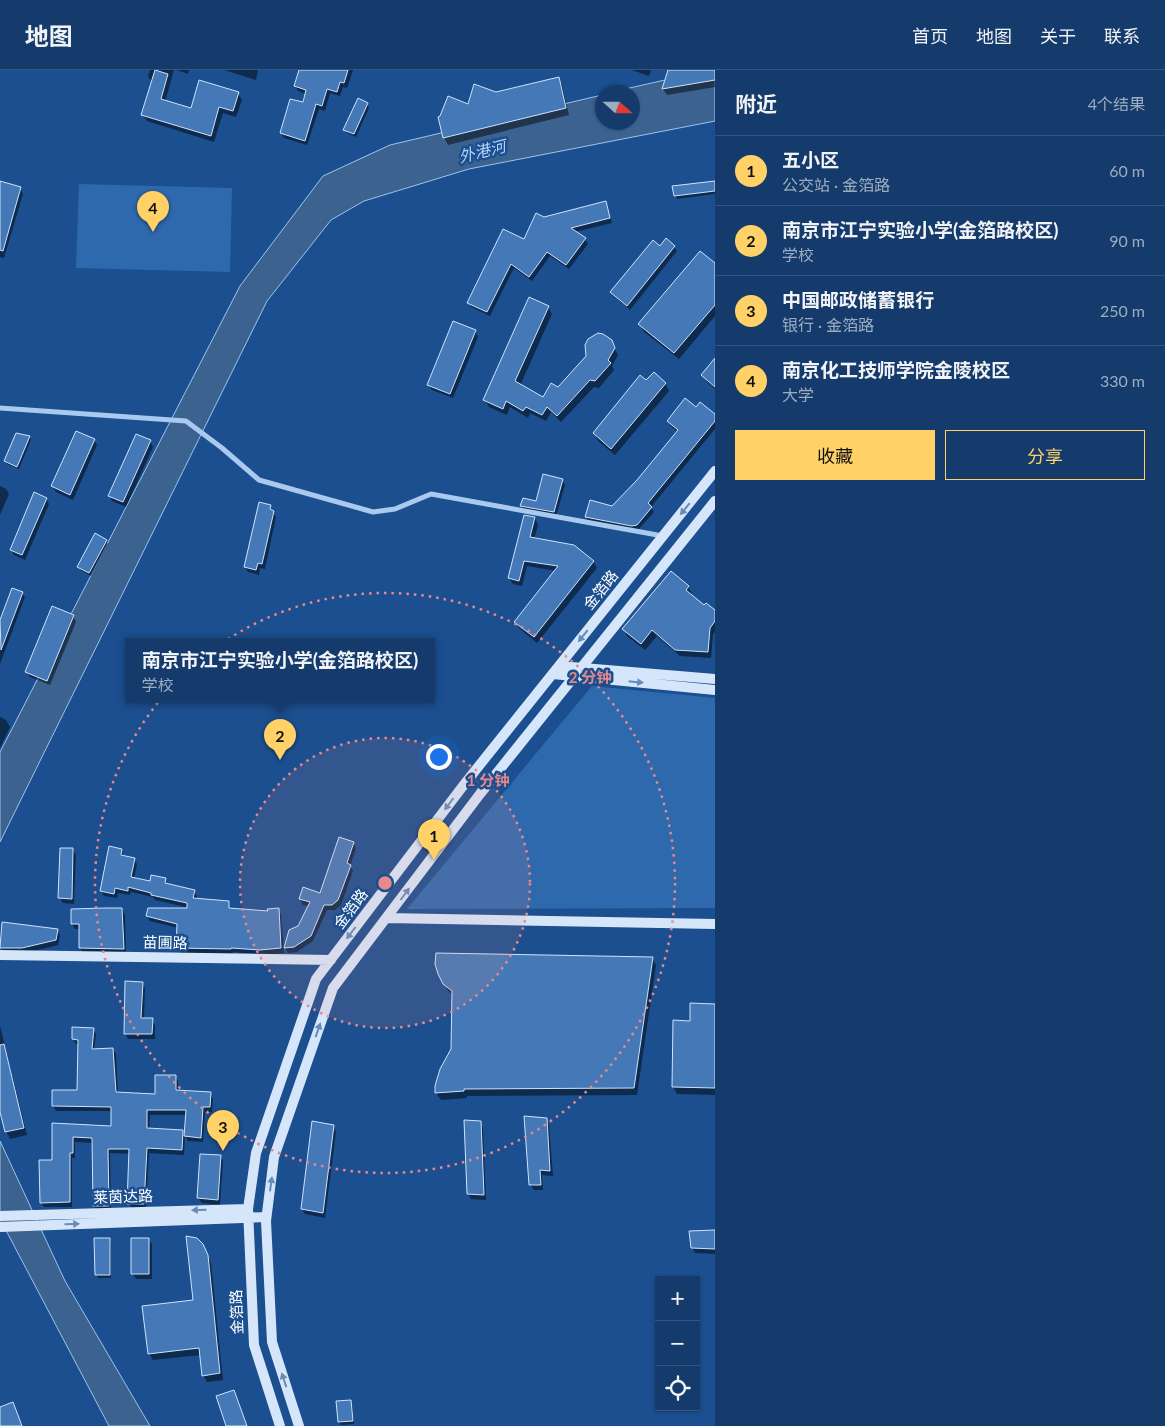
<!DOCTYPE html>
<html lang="zh">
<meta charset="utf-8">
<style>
:root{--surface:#143b6b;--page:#1d4271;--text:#f1f3f6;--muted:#9dadc1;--line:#33557e;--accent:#ffd166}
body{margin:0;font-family:Lato,"Noto Sans SC",sans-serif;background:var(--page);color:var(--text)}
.controls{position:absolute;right:15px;bottom:15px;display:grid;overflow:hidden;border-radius:0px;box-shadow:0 1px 4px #0004}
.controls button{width:45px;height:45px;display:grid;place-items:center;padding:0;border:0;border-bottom:1px solid var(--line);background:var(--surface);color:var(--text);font:25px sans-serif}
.compass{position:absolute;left:595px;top:15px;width:45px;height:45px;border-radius:50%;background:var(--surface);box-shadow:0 1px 4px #0004;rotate:111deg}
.you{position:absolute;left:438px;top:686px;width:18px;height:18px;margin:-12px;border:4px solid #fff;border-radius:50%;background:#1a73e8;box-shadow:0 0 0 8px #1a73e833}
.badge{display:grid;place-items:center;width:32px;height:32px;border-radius:50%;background:var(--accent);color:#111;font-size:16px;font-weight:700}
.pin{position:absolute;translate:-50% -41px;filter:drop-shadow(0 1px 2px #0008)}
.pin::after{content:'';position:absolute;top:26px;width:18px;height:15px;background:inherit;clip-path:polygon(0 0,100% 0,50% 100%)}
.popup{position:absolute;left:125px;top:568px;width:310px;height:65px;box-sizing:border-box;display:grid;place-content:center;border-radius:0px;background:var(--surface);filter:drop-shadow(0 1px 4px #0005);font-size:16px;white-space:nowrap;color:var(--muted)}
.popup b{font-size:19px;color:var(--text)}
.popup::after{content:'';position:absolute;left:50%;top:100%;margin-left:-10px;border:10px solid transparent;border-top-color:var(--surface)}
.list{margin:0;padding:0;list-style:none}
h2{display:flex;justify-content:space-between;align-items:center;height:65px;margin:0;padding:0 20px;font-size:21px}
h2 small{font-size:16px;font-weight:400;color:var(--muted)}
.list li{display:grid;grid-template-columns:32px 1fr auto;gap:15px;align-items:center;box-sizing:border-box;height:70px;padding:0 20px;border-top:1px solid var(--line)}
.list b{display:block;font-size:19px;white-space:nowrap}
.list p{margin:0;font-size:16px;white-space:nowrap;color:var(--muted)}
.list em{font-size:16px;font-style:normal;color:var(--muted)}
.actions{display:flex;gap:10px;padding:15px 20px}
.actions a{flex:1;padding:11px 0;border:1px solid var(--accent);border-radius:0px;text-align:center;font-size:18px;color:var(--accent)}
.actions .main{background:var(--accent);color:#111}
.icon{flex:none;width:28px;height:28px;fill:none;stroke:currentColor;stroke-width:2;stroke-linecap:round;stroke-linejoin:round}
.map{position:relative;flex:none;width:715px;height:1356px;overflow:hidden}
header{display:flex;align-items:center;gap:30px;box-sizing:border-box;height:70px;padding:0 25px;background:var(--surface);border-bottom:1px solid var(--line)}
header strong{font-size:24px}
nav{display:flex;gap:28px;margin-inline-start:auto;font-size:18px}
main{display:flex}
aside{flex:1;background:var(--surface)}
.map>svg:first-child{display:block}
.green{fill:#2e69ad}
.water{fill:#3c6290;stroke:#9cc4f0}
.shadow{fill:#0007}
.building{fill:#4478b7;stroke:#cfe3fa}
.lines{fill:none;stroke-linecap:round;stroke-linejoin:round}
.street{stroke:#a9c9ee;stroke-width:5}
.secondary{stroke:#d6e6fa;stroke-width:10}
.oneway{fill:#668bba}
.ring{fill:none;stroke:#e88989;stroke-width:2.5;stroke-dasharray:2.5 5}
.labels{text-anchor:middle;stroke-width:5;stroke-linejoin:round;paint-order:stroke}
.street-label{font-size:15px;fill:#fff;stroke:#1b4f8f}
.water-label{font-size:16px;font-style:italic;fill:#b5d3f5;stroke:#1b4f8f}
.centre{fill:#e88989;stroke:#1b4f8f;stroke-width:2.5}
.ring-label{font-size:15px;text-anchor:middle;font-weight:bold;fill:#e88989;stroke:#1b4f8f;stroke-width:5;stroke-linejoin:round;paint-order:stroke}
</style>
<header>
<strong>地图</strong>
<nav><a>首页</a><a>地图</a><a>关于</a><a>联系</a></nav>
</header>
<main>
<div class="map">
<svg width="715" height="1356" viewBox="0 0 715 1356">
<rect width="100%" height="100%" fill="#1b4f8f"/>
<path class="green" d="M79,114L232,118L230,202L76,198Z
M592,616L715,628V838L407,839Z"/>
<path class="water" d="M709,0H715V51L469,99L364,131L331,150L267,231L0,772V682L240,216L323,106L390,75L602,25V52H632V22H612Z
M0,1071L65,1211L150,1356H109L0,1149Z"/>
<path class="shadow" d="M150,0H174L165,32L192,40L238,23L242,30L236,47L223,43L214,72L147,51L143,45L152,12L148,6Z
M177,0H189L188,4Z
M224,0H258L256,10Z
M300,0H353L347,18L343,17L340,26L330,23L325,41L319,39L307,75L284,68L281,63L303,33L306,24L298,21L295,16Z
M632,0H651L649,6Z
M669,0H715V17L667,25L663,19Z
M558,8L562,15L569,45L448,75L444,67L441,47L495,23Z
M367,34L369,38L356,67L347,63L345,60Z
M715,112V124L677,129L675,125Z
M20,118L23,124L4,188L0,187V121Z
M605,133L612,153L575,162L585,169L588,174L569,199L550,186L532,211L514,198L490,246L471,237L469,233L544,149Z
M674,177L677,181L630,240L614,226L611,222L660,178Z
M715,195V246L679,289L644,262L640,254Z
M548,237L552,244L520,316L543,329L558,319L588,287L611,271L618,285L612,296L614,300L599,318L594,317L561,352L551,342L546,351L530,343L528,348L510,337L507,345L489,337L485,330Z
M475,261L478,267L453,328L432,320L428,315Z
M715,290V319L707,312L703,305Z
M646,312L665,313L669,321L615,385L598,371L594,363Z
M697,339L715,346V359L651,437L654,442L639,459L589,452L586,447L591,431L613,437L638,411L678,362L671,356L668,351Z
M17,364L30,367L31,370L19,399L7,394L5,391Z
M94,370L97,375L73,430L56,422L52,416Z
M150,371L153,377L126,437L112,431L109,425Z
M562,410L565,415L556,446L524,440L522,436L537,433Z
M0,416L6,419L9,424L0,445Z
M46,429L49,434L25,490L14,485L11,480Z
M270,436L276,447L265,499L260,498L259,505L248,502L245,497Z
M525,447L535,448L538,455L534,469L593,491L597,498L537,573L519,558L516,552L556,501L527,496L522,516L513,514L509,508Z
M106,471L108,474L91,506L80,500L79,497Z
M688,517L692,523L690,526L704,537L715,542V562L713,564L711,588L680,586L657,566L645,580L627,566L624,559Z
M13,519L22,523L25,527L0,594V554Z
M73,546L76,552L50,615L30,607L27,602Z
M0,647L6,650L10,657L0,678Z
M353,773L356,778L350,796L353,801L341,835L335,840H327L313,871L297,882L288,883L285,878L299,857L310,836L303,835L300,829L321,824Z
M72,779L76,785L74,834L63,833L60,828Z
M122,780L124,787L134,789L137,794L134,809L151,813L165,809L168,815L194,821L197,827V829L228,832L231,840L269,843L278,839L281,844L284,883L264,885L233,882V884L180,883L177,878L178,858L150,851L147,846L190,838L155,830L153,827L131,822L130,825L118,823L117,828L104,826L101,821Z
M122,839L125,845L126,884L83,883L80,878V859H75L72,854Z
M57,860L60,865L58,875L26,883H4L1,878Z
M652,888L656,895L637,1025L467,1026V1028L441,1030L436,1023L453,979V925L448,921L444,913Z
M142,913L145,918L144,949L152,950L155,955V969H128L125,963Z
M715,935V1025L677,1024L673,1017L691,952Z
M0,956L27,1065L10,1069L6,1061L0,1037Z
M93,959L96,964L94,980L113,979L116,984L118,1024L157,1025L175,1006L178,1011V1022L210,1024L213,1029L212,1042H205L203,1072L188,1071L185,1066L187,1045H150L149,1060L182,1061L185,1066L184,1085L149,1083L146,1139L132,1138L129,1133L130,1084L110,1083L111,1141H97L94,1136L93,1073L75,1072V1088H72V1137H44L41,1132L53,1091V1054L112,1057V1041H56L53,1036L78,1021L79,974H76L73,969Z
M546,1049L549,1055L553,1106L542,1105L543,1120H534L530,1114Z
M480,1052L483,1058L486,1130L471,1129L468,1124Z
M333,1056L336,1062L325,1148L305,1144L302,1139Z
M220,1086L223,1091L220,1135L202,1133L198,1128Z
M715,1161V1184L695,1183L692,1177Z
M109,1169L111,1173V1208H98L96,1204Z
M132,1169H148L152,1174V1209H136L133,1204Z
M202,1174L211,1193L223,1310L207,1312L203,1305L201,1285L153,1290L149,1284L144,1237L195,1231Z
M350,1331L352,1334L354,1354L341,1355L339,1352Z"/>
<path class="building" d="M155,0L168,4L161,29L191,38L199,10L239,22L233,41L219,37L211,66L141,45Z
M299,0H348L344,13L340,12L337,22L327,19L322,36L316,34L305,71L280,63L290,29L303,32L306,20L294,16Z
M668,0H715V10L662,19Z
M559,7L566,38L443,68L438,47L440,46L448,26L468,34L474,14L496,22Z
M358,28L368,33L354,64L343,60Z
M0,111L21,117L3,181L0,180Z
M715,111V121L674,126L672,116Z
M606,131L610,148L571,158L586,168L566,195L547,182L529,207L511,194L487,242L467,233L503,159L524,169L536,143L544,147Z
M666,168L675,176L627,236L610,222L653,170L660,176Z
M700,181L715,193V235L674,283L638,254Z
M529,227L549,236L515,311L543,327L551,313L558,317L586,286L585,275L588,269L598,263L603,264L612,270L615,278L608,290L611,293L595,311L590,310L557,346L547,337L542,345L526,337L523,341L506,331L503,339L483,330Z
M453,251L476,260L450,324L427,315Z
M715,288V317L701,305Z
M654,302L666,313L611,379L593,363L640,305L646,310Z
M685,328L696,337L700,332L715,344V351L648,433L652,437L637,455L632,456L585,447L590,430L612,436L637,410L678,360L667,351Z
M76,361L95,369L70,425L51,416Z
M16,363L30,366L17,397L4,391Z
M136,364L151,370L123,432L108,426Z
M543,404L563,409L554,442L520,436L523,428L536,431Z
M34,422L47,428L22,485L10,480Z
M259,432L271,435L270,439L274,441L262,494L258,493L256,500L244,497Z
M524,445L535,447L530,467L574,475L594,491L534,567L514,552L558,496L524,491L519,511L508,508Z
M95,463L107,470L89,503L77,497Z
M671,501L689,516L686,520L704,535L706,533L715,540V551L710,558L708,582L675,580L652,560L641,574L622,559Z
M12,518L23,522L1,580L0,550Z
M52,536L74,545L47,611L25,602Z
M339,767L354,772L347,793L351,795L338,830L332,835H324L311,866L294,877L284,878L289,860L298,856L310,832L299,829L303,817L320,823Z
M109,776L122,779L121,785L135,788L131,807L150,811L151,805L166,808L165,813L195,820L193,828L229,831V838L268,841L267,839L279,838L281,878L260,880L231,878V879L176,878L177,854L146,846L148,838H187V833L151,825V823L128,817V821L115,818L114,824L100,821Z
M60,778H73L72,829L58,828Z
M105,838H122L124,879L79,878V854H71V839Z
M2,852L58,859L56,870L22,878H0Z
M436,883L653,887L634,1018L464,1019V1021L435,1023V1016L440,999L451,979L452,921L443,914L438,904L435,894Z
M125,911L143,912L141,948H153L152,964H124Z
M690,933L715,934V1018L672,1017L673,950L690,951Z
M72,957L94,958L92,979L113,978L116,1022L155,1024V1005H176V1020L211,1022L210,1037H203L201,1068L184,1066L186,1040H147V1058L183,1060L182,1080L147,1078L144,1134H127L129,1079H108L109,1136H93L92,1068L73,1067V1083H70V1132L40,1133L39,1090H52V1053L111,1056V1037L52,1036V1020H77L78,970L72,969Z
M4,974L24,1058L5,1062L0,1042V975Z
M524,1046L547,1048L550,1101L540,1100L541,1115H529Z
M464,1050L481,1051L484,1125L467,1124Z
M312,1051L334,1055L323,1143L301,1139Z
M200,1084L221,1085L218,1130L197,1128Z
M715,1160V1179L691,1178L689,1161Z
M186,1166L197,1168L203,1174L208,1185L220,1303L202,1306L199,1278L148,1284L142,1236L193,1230Z
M94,1168H110V1205H95Z
M131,1168H149V1204H131Z
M234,1320L247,1356H226L216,1326Z
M351,1330L353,1351L338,1352L336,1331Z
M13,1332L22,1356H0V1337Z"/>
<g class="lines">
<path class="street" d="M0,338L186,351L222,378L259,410L373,442L395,439L431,424L663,466"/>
<path class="secondary" d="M559,596L715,609
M553,604L715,620
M386,848L715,854
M0,885L331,890
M0,1146L248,1139
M0,1157L266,1147
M280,1356L254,1275L248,1139L256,1083L316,909L466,712L715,401
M299,1356L272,1272L266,1151L274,1087L333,918L480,724L715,431"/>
</g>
<defs><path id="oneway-solid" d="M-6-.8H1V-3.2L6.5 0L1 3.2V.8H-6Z" transform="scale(1.25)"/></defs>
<g class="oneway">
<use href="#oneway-solid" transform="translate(685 439) rotate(129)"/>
<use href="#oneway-solid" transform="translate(583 566) rotate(129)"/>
<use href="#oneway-solid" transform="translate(636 612) rotate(6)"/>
<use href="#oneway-solid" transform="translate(449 734) rotate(127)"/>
<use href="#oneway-solid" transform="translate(405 824) rotate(-53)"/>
<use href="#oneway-solid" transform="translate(351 863) rotate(127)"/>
<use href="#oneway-solid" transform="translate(318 960) rotate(-71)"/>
<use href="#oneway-solid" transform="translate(271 1114) rotate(-82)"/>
<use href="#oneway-solid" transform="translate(199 1140) rotate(178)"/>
<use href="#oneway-solid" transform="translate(72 1154) rotate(-2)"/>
<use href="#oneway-solid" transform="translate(284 1310) rotate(-108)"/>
</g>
<circle cx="385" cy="813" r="145" fill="#e88989" fill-opacity=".12"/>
<g class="ring">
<circle cx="385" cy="813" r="145"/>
<circle cx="385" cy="813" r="290"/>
</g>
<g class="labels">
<g class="street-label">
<text transform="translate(601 520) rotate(-51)" y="5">金箔路</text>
<text transform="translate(351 839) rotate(-53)" y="5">金箔路</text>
<text transform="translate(165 873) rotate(1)" y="5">苗圃路</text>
<text transform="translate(123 1127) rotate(-2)" y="5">莱茵达路</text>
<text transform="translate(237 1242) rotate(-92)" y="5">金箔路</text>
</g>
<g class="water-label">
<text transform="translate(482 81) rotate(-14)" y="6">外港河</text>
</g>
</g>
<circle cx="385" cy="813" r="8" class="centre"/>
<g class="ring-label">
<text x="590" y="613">2 分钟</text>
<text x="488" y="716">1 分钟</text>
</g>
</svg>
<div class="controls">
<button>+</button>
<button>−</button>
<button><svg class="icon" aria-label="locate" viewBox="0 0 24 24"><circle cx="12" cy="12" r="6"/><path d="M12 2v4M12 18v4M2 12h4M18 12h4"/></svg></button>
</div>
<svg class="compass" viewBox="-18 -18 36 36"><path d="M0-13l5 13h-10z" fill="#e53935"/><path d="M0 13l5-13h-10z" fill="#9dadc1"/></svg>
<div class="you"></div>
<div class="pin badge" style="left:434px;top:790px">1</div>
<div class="pin badge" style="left:280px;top:690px">2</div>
<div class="popup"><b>南京市江宁实验小学(金箔路校区)</b>学校</div>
<div class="pin badge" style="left:223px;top:1081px">3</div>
<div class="pin badge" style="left:153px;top:162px">4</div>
</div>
<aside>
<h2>附近<small>4个结果</small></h2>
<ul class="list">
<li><span class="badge">1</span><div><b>五小区</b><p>公交站 · 金箔路</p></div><em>60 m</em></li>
<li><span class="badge">2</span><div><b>南京市江宁实验小学(金箔路校区)</b><p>学校</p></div><em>90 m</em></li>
<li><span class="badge">3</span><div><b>中国邮政储蓄银行</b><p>银行 · 金箔路</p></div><em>250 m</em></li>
<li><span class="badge">4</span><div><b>南京化工技师学院金陵校区</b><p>大学</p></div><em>330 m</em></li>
</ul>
<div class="actions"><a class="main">收藏</a><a>分享</a></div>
</aside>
</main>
